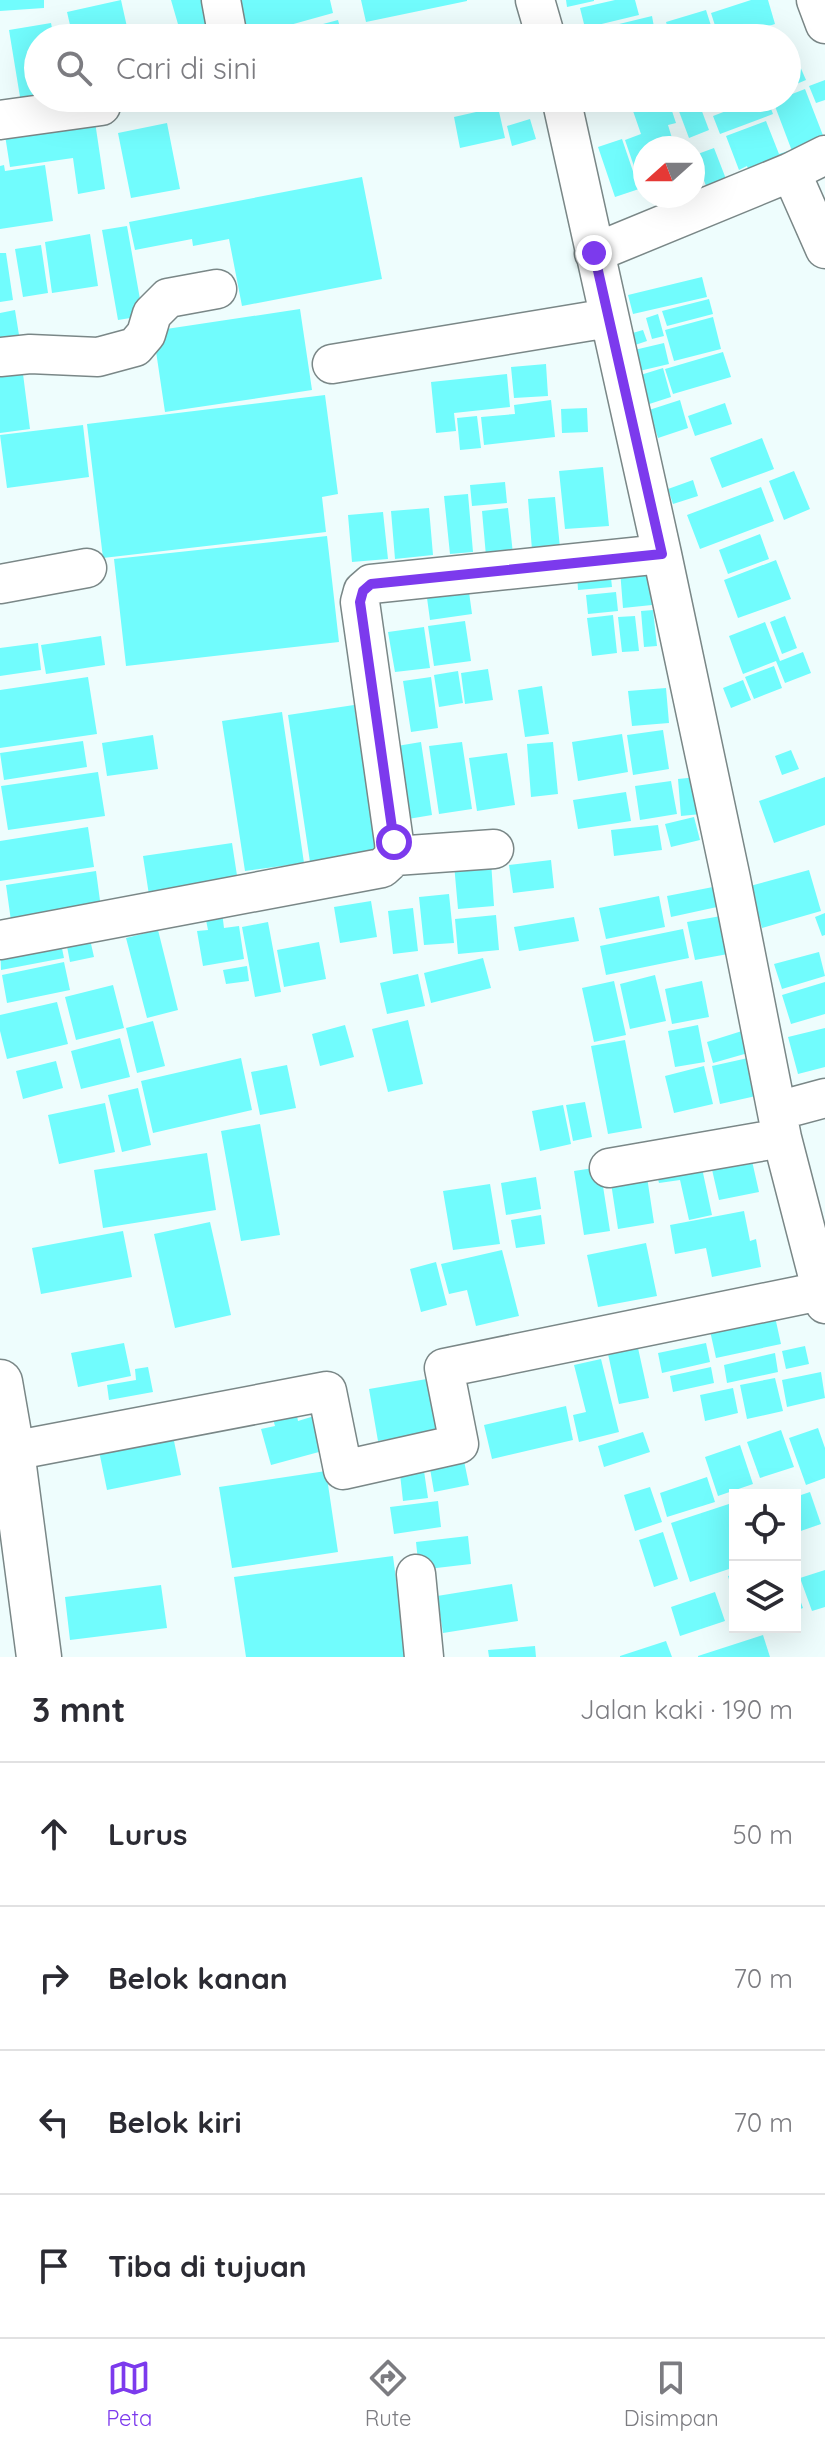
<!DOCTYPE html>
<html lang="id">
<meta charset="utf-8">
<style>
:root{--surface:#fff;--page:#f2f2f3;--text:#2b2b33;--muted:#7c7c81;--line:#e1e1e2;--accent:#7c3aed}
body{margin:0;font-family:Quicksand,sans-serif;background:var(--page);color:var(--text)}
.controls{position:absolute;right:24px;bottom:24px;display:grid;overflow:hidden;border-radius:0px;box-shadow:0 8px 32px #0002}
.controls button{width:72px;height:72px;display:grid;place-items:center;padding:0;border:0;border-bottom:2px solid var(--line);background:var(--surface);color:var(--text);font:40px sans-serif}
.compass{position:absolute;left:633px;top:136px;width:72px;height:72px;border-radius:50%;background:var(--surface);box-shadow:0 8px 32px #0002;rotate:249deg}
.stop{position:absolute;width:24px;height:24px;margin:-18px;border:6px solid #7c3aed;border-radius:50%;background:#fff}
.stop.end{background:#7c3aed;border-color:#fff;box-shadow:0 2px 8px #0008}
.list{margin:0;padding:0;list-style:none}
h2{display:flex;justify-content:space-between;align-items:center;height:104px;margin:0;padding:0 32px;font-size:34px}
h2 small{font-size:26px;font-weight:400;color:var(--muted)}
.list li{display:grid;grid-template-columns:52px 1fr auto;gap:24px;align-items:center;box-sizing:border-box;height:144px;padding:0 32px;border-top:2px solid var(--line)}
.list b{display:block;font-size:30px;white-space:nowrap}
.list em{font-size:26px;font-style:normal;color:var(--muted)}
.icon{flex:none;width:44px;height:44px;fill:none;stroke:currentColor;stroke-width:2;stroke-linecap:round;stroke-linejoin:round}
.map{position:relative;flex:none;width:825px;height:1657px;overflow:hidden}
.search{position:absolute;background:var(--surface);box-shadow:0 8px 32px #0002;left:24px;right:24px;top:24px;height:88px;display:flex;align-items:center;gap:20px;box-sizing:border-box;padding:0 28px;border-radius:44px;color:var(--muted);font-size:30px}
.sheet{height:680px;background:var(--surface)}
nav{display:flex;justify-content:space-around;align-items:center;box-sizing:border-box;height:112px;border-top:2px solid var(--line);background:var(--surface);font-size:22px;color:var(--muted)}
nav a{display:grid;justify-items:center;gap:4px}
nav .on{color:var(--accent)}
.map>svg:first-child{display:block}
.building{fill:#71fcfd}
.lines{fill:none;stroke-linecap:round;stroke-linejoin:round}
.minor-casing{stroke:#7a8787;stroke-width:41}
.highway-casing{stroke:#7a8787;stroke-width:47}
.minor{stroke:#fff;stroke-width:38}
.highway{stroke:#fff;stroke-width:44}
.route{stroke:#7c3aed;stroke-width:10}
</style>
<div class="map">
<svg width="825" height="1657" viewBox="0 0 825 1657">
<rect width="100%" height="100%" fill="#eefdfd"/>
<path class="building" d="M0,0H44V8L0,11Z
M121,0L129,36L73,38L67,12Z
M171,0H201L212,38H182Z
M229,0H330L333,13L243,38Z
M361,0H467V1L366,22Z
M566,0H594V1L567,7Z
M615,0H635L639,15L585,28L580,8Z
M751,0H768L775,24L731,38H719L711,13Z
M706,10L715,38H671L666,22Z
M652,16L656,38H579L578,34Z
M338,20L343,38H328L323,24Z
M51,23L54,38H38V101L21,103L9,30Z
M172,31L174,38H148V37Z
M787,39L794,56L787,59Z
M799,64L806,80L787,88V68Z
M825,80V100L816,103L809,86Z
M805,89L824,138L792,151L773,101L787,98V96Z
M671,98H689L673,104Z
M697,98L709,130L689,138L677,106Z
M724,98H749L727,107Z
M760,98H767L773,114L720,134L713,116Z
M668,99L676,123L668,125L675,148H645V186L641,187L625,140L641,134L633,111Z
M498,107L505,138L460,148L454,117Z
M94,115L105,189L78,194L73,158L10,167L4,129Z
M530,119L536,139L512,146L507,126Z
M766,121L779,154L788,151L792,161L751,177L747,166L739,170L726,136Z
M167,123L180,189L131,198L118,133Z
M622,139L639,189L615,197L598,147Z
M714,148L726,179L706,186L695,155Z
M4,165L5,171L45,165L53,221L0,229V166Z
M362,177L382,279L242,306L229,239L193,246L192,239L135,250L129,222Z
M127,226L143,316L118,320L102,230Z
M90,234L98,286L52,293L45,242Z
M41,245L48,293L23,297L15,249Z
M0,253H6L13,300L0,302Z
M702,277L707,297L633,314L628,295Z
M709,299L713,314L667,326L662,311Z
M300,309L312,390L165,412L153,331Z
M15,310L19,335L0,338V313Z
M658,314L664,336L652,339L646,318Z
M713,317L721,349L674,361L665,330Z
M643,330L647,341L626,348L622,336Z
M664,343L669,364L635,372L630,351Z
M723,352L731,377L673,394L665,369Z
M21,358L30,429L0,433V361Z
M546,364L548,396L514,398L511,367Z
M663,368L671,397L643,406L634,377Z
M507,374L510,407L454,413L456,431L436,433L431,382Z
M325,395L338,494L322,497L326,532L103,558L87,424Z
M551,400L555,437L484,445L481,417L515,414L514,405Z
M680,400L688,428L658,438L649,410Z
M725,403L732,424L695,436L688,416Z
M587,408L588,432L562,433L561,409Z
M477,416L481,448L460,450L457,418Z
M83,425L89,477L7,488L0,435Z
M762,438L774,469L722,488L710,458Z
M603,467L609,526L565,529L559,471Z
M794,471L810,509L784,520L769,481Z
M693,480L698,496L673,504L668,489Z
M505,482L507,503L472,506L470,485Z
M761,487L774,521L700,549L687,515Z
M468,494L473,552L450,554L444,496Z
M555,497L560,548L532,550L528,499Z
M429,508L433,555L395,559L391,511Z
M508,508L513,554L486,556L482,511Z
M383,512L388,559L352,562L348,515Z
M760,534L769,559L728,574L719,550Z
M327,536L339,642L126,666L114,559Z
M776,560L791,599L738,618L724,580Z
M648,567L652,605L623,608L620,570Z
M610,569L612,587L578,590L577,572Z
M469,592L472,614L430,620L427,598Z
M616,592L618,611L588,614L586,595Z
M653,610L657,646L644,647L641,611Z
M613,615L617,653L592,656L587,618Z
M635,616L639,651L622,652L618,617Z
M785,616L797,648L782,654L770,622Z
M465,621L471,661L434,666L428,626Z
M765,622L780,661L803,652L811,673L785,683L776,661L743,674L729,636Z
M424,627L430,668L395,672L388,632Z
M101,636L105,665L46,674L41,645Z
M38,643L41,670L0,676V648Z
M774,666L782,688L754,699L745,677Z
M488,669L493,700L465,704L461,673Z
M458,671L463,703L439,707L434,675Z
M88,677L97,734L0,748V690Z
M431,677L438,728L411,732L403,681Z
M743,680L751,700L731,708L723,688Z
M542,686L549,734L525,737L518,690Z
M666,688L669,723L632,726L628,691Z
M354,705L377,853L310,862L288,715Z
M282,712L304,863L245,871L222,721Z
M663,730L669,769L633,775L627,735Z
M622,734L628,772L578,781L572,742Z
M153,735L158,769L107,776L102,743Z
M83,741L87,767L4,780L0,753Z
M421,742L432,815L402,820L391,747Z
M462,742L472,809L439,814L429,746Z
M553,742L558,794L531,797L527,744Z
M791,750L799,769L782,775L775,756Z
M507,753L515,805L477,811L469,758Z
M98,772L105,816L8,830L1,786Z
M697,777L701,814L681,816L678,779Z
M825,777V825L774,843L759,801Z
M671,781L677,814L640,820L635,786Z
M626,792L631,821L578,829L573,800Z
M694,817L700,840L671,847L665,824Z
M658,825L662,850L614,856L611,830Z
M88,827L94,867L0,881V841Z
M232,843L238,882L149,895L143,856Z
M551,860L554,888L513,893L509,865Z
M491,861L494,906L458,909L454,864Z
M809,870L821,911L762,928L750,886Z
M96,871L101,908L11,921L6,885Z
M713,887L717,907L671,917L667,896Z
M449,894L454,943L424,945L419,897Z
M659,896L665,927L606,939L599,908Z
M371,901L377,937L340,943L334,907Z
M413,908L418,951L393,954L388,911Z
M222,912L224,928L239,926L244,959L203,966L197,931L208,930L205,915Z
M825,913V935L822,936L815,917Z
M496,915L499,950L458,954L455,919Z
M721,916L728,954L695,960L687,922Z
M574,917L579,941L519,951L514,927Z
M268,922L281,992L255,997L242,927Z
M87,926L94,957L70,962L64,931Z
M58,929L64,958L1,970L0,941Z
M683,929L689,958L606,975L600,946Z
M158,930L178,1010L147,1018L126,938Z
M319,942L326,979L284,987L277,950Z
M819,952L825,976L782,989L774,964Z
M483,958L491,988L431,1003L424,973Z
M64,962L70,990L7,1003L2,975Z
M247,966L249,981L226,984L223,970Z
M418,974L425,1006L387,1014L380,983Z
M655,975L666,1021L630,1029L620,984Z
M614,981L626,1035L594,1042L582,988Z
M702,981L709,1017L672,1024L665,989Z
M825,982V1014L791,1024L782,995Z
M113,985L124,1028L76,1040L65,997Z
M57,1002L68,1044L7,1059L0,1031V1015Z
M408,1020L423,1084L388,1092L372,1029Z
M153,1021L165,1066L137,1073L126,1028Z
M345,1025L354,1057L320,1066L312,1034Z
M698,1025L705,1062L675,1067L668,1031Z
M825,1028V1067L798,1074L788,1037Z
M742,1031L748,1053L713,1063L707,1042Z
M120,1038L130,1077L81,1089L71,1051Z
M625,1040L642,1128L608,1134L591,1046Z
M241,1058L252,1110L153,1133L141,1081Z
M748,1058L756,1096L720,1104L712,1066Z
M56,1061L63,1088L23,1099L16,1071Z
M287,1065L296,1108L260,1115L251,1072Z
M704,1066L713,1104L674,1113L665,1076Z
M138,1088L151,1145L122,1152L108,1095Z
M585,1102L592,1137L573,1141L566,1105Z
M105,1103L115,1152L59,1164L48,1115Z
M563,1105L571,1144L540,1151L532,1111Z
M260,1124L280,1235L241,1241L221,1131Z
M750,1152L759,1192L719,1200L710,1161Z
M207,1153L216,1210L103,1228L94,1170Z
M699,1154L712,1215L689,1220L680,1180L659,1183L654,1163Z
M600,1167L610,1231L584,1235L574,1171Z
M536,1177L541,1209L506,1215L501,1183Z
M647,1177L654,1223L618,1229L611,1183Z
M490,1184L500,1244L453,1250L443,1191Z
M744,1211L750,1241L756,1239L761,1267L712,1277L706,1248L675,1254L670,1225Z
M541,1215L545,1244L516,1248L511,1220Z
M210,1222L231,1315L175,1328L154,1234Z
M123,1231L132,1277L41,1294L32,1248Z
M646,1243L657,1296L598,1307L587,1255Z
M502,1250L519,1316L476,1326L467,1290L449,1294L441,1264Z
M436,1262L447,1305L421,1312L410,1269Z
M772,1303L781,1344L716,1358L707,1317Z
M124,1343L131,1376L78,1387L71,1353Z
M706,1343L710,1362L662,1373L658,1353Z
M805,1346L809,1364L786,1369L782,1351Z
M638,1348L649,1398L619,1404L608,1354Z
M775,1353L778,1372L727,1383L724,1365Z
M601,1359L619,1432L579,1442L573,1415L586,1412L574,1365Z
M148,1367L153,1392L109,1400L107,1385L136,1380L135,1369Z
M711,1367L714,1383L673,1392L670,1376Z
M821,1372L825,1398L787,1407L782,1380Z
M444,1376L454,1428L378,1441L369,1389Z
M775,1378L783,1411L747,1419L740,1385Z
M733,1388L738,1413L705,1421L700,1395Z
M295,1406L298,1421L321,1414L330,1449L271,1465L261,1429L275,1426L271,1412Z
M566,1406L573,1440L492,1459L484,1425Z
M818,1428L825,1448V1478L806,1485L789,1438Z
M781,1430L794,1467L760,1478L747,1442Z
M643,1432L650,1452L604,1467L598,1446Z
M173,1436L181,1475L107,1490L99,1451Z
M740,1445L753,1484L718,1496L705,1457Z
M462,1451L469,1485L434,1492L428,1457Z
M326,1471L338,1552L232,1568L219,1487Z
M424,1471L428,1498L403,1501L400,1474Z
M707,1477L715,1502L667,1517L660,1493Z
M650,1487L662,1522L635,1531L624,1495Z
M810,1492L821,1524L795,1533V1497Z
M438,1501L441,1527L394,1534L390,1507Z
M735,1502V1567L690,1582L671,1523Z
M663,1532L678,1579L654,1587L639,1540Z
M468,1536L471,1564L419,1570L416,1542Z
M393,1556L406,1657H246L234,1577Z
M825,1570V1607L812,1611L800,1578Z
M735,1574V1596H734L728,1576Z
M512,1584L518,1621L443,1633L437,1596Z
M161,1585L167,1628L70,1640L65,1597Z
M795,1586L803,1608L795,1611Z
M715,1592L725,1621L680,1636L671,1607Z
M763,1635L770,1657H698V1656Z
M666,1641L672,1657H620V1656Z
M535,1646L536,1657H489L488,1650Z"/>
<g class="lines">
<g class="minor-casing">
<path id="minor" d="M221,0L228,38
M535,0L546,38
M816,0L825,24
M561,98L662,554L731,879L782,1138L825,1304
M0,120L101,106
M791,172L825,249
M594,253L791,172L825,155
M0,357L30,354L98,357L135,347L146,334L152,314L168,298L217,289
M332,364L609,318
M0,584L87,568
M395,856L494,849
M0,940L382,868L395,856L394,842L360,602L363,591L371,584L662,554
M777,1111L825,1098
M609,1168L782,1138
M12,1451L327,1391L343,1470L459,1444L444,1368L821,1291
M416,1574L424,1657"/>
</g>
<g class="highway-casing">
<path id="highway" d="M0,1382L12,1451L39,1657"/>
</g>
<use href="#minor" class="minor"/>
<use href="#highway" class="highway"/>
</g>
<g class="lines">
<path class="route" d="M394,842L360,602L363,591L371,584L662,554L594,253"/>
</g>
</svg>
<div class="controls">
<button><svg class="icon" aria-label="locate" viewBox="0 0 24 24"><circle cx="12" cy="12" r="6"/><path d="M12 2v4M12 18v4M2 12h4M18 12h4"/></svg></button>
<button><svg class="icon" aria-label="layers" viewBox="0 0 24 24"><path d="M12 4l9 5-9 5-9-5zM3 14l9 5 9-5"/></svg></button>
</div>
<svg class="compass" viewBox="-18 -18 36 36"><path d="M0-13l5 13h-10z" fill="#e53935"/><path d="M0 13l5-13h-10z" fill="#7c7c81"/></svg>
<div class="stop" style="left:394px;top:842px"></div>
<div class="stop end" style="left:594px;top:253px"></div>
<div class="search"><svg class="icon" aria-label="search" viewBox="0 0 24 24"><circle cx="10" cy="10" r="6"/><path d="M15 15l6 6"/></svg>Cari di sini</div>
</div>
<section class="sheet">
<h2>3 mnt<small>Jalan kaki · 190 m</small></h2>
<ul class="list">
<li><svg class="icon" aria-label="ahead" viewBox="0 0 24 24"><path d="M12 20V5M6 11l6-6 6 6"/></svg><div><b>Lurus</b></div><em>50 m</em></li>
<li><svg class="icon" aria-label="right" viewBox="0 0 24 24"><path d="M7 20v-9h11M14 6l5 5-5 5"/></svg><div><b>Belok kanan</b></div><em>70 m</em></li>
<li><svg class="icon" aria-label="left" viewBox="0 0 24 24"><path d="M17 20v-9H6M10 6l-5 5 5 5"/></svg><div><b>Belok kiri</b></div><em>70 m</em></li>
<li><svg class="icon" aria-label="arrive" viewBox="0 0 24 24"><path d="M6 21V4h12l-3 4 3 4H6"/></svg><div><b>Tiba di tujuan</b></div></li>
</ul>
</section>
<nav>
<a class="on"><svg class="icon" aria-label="map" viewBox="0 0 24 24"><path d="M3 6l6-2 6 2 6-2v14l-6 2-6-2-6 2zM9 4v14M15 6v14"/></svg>Peta</a>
<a><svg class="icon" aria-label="directions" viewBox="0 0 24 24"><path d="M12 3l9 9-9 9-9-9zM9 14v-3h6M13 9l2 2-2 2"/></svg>Rute</a>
<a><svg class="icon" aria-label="saved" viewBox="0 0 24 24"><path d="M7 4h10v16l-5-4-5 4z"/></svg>Disimpan</a>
</nav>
